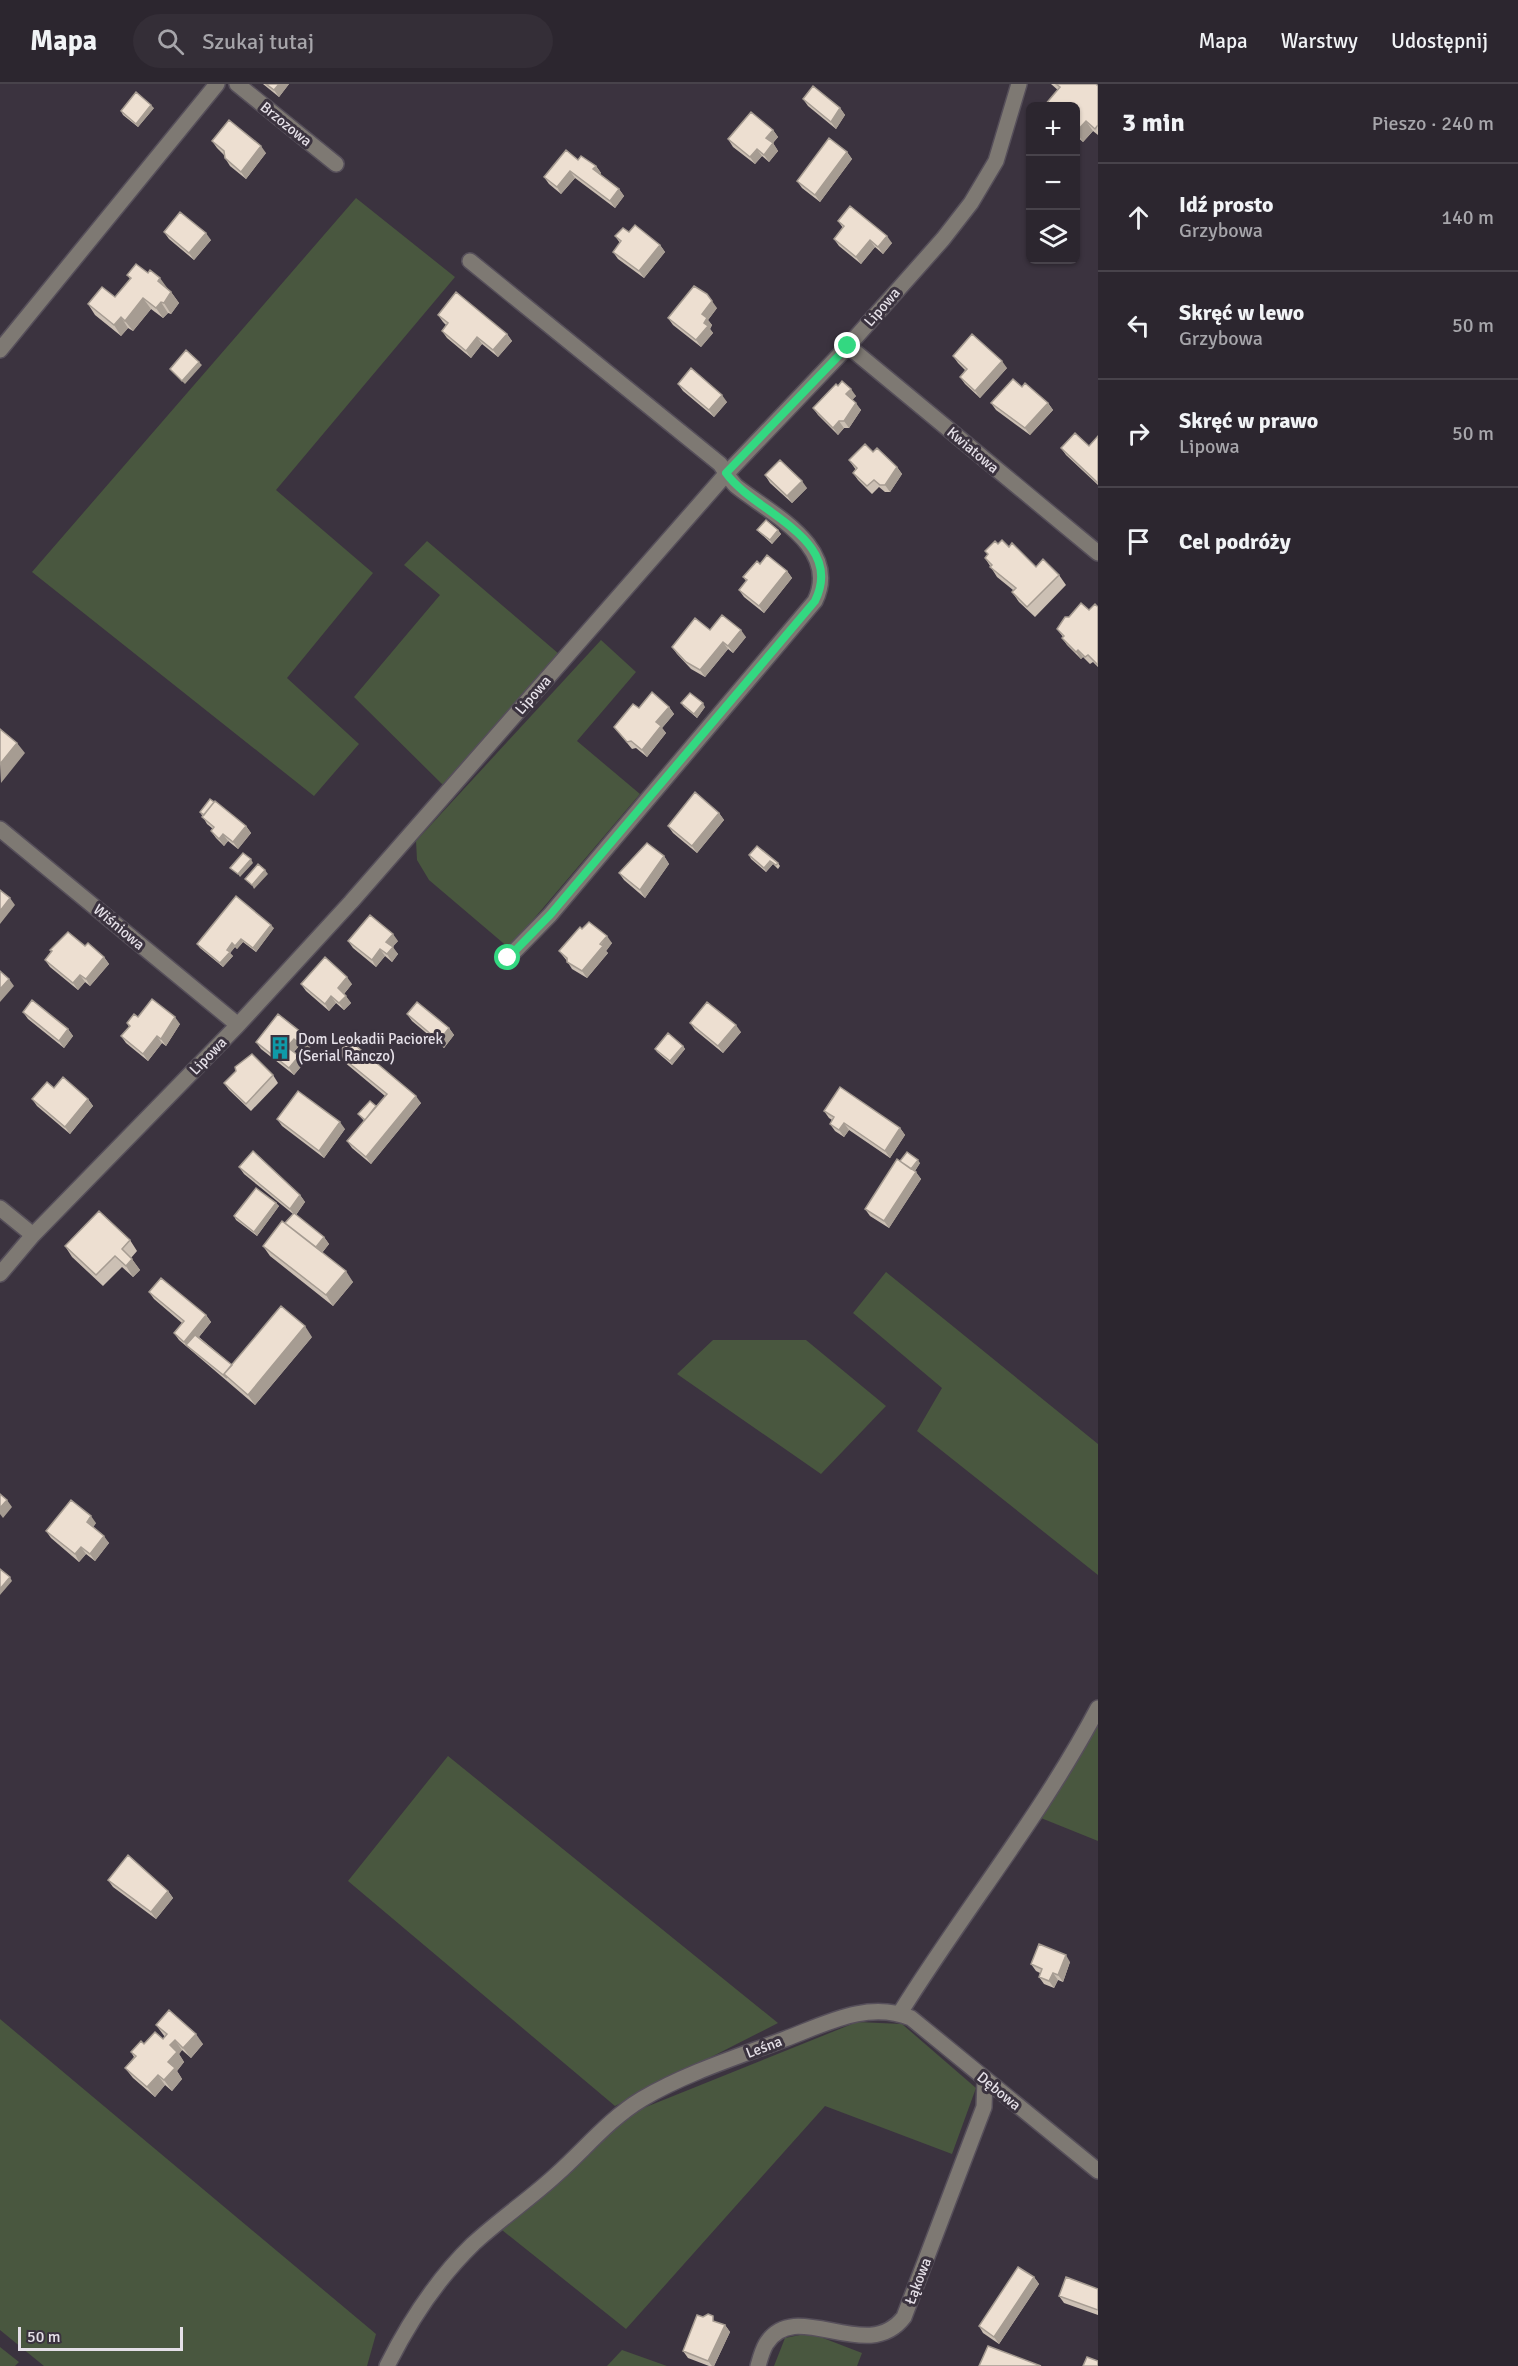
<!DOCTYPE html>
<html lang="pl">
<meta charset="utf-8">
<style>
:root{--surface:#2c262f;--page:#342e37;--text:#f1f3f6;--muted:#a6a5aa;--line:#48434b}
body{margin:0;font-family:Signika,sans-serif;background:var(--page);color:var(--text)}
.controls{position:absolute;right:18px;top:18px;display:grid;overflow:hidden;border-radius:9px;box-shadow:0 2px 4px #0004}
.controls button{width:54px;height:54px;display:grid;place-items:center;padding:0;border:0;border-bottom:2px solid var(--line);background:var(--surface);color:var(--text);font:30px sans-serif}
.scale{position:absolute;left:18px;bottom:15px;width:165px;box-sizing:border-box;padding-left:6px;border:3px solid #e5e0e8;border-top:0;font-size:16px;line-height:21px;white-space:nowrap;color:#e5e0e8;-webkit-text-stroke:4px #3b333f;paint-order:stroke}
.stop{position:absolute;width:18px;height:18px;margin:-14px;border:4px solid #33d881;border-radius:50%;background:#fff}
.stop.end{background:#33d881;border-color:#fff;box-shadow:0 2px 6px #0008}
.list{margin:0;padding:0;list-style:none}
h2{display:flex;justify-content:space-between;align-items:center;height:78px;margin:0;padding:0 24px;font-size:26px}
h2 small{font-size:20px;font-weight:400;color:var(--muted)}
.list li{display:grid;grid-template-columns:39px 1fr auto;gap:18px;align-items:center;box-sizing:border-box;height:108px;padding:0 24px;border-top:2px solid var(--line)}
.list b{display:block;font-size:22px;white-space:nowrap}
.list p{margin:0;font-size:20px;white-space:nowrap;color:var(--muted)}
.list em{font-size:20px;font-style:normal;color:var(--muted)}
.icon{flex:none;width:33px;height:33px;fill:none;stroke:currentColor;stroke-width:2;stroke-linecap:round;stroke-linejoin:round}
.map{position:relative;flex:none;width:1098px;height:2282px;overflow:hidden}
header{display:flex;align-items:center;gap:36px;box-sizing:border-box;height:84px;padding:0 30px;background:var(--surface);border-bottom:2px solid var(--line)}
header strong{font-size:28px}
nav{display:flex;gap:33px;margin-inline-start:auto;font-size:21px}
.search{width:420px;height:54px;background:var(--page);display:flex;align-items:center;gap:15px;box-sizing:border-box;padding:0 21px;border-radius:33px;color:var(--muted);font-size:22px}
main{display:flex}
aside{flex:1;background:var(--surface)}
.map>svg:first-child{display:block}
.green{fill:#49573f}
.lines{fill:none;stroke-linecap:round;stroke-linejoin:round}
.minor-casing{stroke:#564f5a;stroke-width:18}
.minor{stroke:#7e7973;stroke-width:15}
.wall{fill:#ccc0b4}
.shaded-wall{fill:#a69c92}
.building{fill:#eddfd1;stroke:#a69c92;stroke-width:1.5}
.route{stroke:#33d881;stroke-width:8}
.labels{text-anchor:middle;stroke-width:6;stroke-linejoin:round;paint-order:stroke}
.street-label{font-size:15px;fill:#e5e0e8;stroke:#3b333f}
.poi-label{font-size:15px;fill:#e5e0e8;stroke:#3b333f;text-anchor:start}
</style>
<header>
<strong>Mapa</strong>
<div class="search"><svg class="icon" aria-label="search" viewBox="0 0 24 24"><circle cx="10" cy="10" r="6"/><path d="M15 15l6 6"/></svg>Szukaj tutaj</div>
<nav><a>Mapa</a><a>Warstwy</a><a>Udostępnij</a></nav>
</header>
<main>
<div class="map">
<svg width="1098" height="2282" viewBox="0 0 1098 2282">
<rect width="100%" height="100%" fill="#3b333f"/>
<path class="green" d="M356,114L455,193L276,406L373,489L287,594L359,660L314,712L32,488Z
M427,457L559,570L443,701L354,613L440,511L404,481Z
M601,556L636,588L577,657L640,710L509,864L429,796L417,776L416,757Z
M886,1188L1098,1360V1491L917,1347L942,1304L853,1229Z
M713,1256H806L886,1322L821,1390L677,1290Z
M1098,1638V1757L1041,1734Z
M448,1672L778,1939L615,2022L348,1797Z
M0,1935L376,2250L367,2282H44L0,2246Z
M857,1938L902,1940L976,2004L952,2070L825,2022L626,2245L502,2146L631,2029Z
M810,2249L862,2269L857,2282H774L785,2254Z
M0,2263L19,2278L15,2282H0Z
M622,2266L667,2282H607Z"/>
<g class="lines">
<g class="minor-casing">
<path id="minor" d="M237,0L336,80
M470,177L720,380C725,387 730,396 736,402C771,430 841,463 815,517L550,831L508,874
M848,262L1098,469
M0,266L217,0
M0,745L238,941
M0,1124L33,1151
M0,1190L33,1151L238,941L351,818L727,389L848,262L943,155L971,119L996,77L1019,0
M900,1929C964,1826 1041,1732 1098,1624
M387,2282C409,2238 437,2195 473,2160C500,2135 530,2115 557,2090C585,2065 609,2035 642,2015C686,1989 737,1973 785,1955C825,1940 868,1916 911,1934L1098,2087
M758,2282C760,2275 762,2267 766,2260C795,2212 867,2282 904,2233L984,2023L985,1996"/>
</g>
<use href="#minor" class="minor"/>
</g>
<path class="wall" d="M263,0H289L279,13Z
M1051,0H1096L1098,2V51L1093,47L1083,58L1076,52V22Z
M803,15L840,24L845,31L836,45L808,22Z
M154,24L138,43L123,31L121,27Z
M773,46L778,53L773,59L778,67L769,78L762,72L755,80L733,63L728,55Z
M212,57L266,69L246,95L230,82L225,74L224,71L217,64Z
M847,68L852,75L820,118L802,104L797,97Z
M578,76L596,82L601,89L600,90L619,105L624,112L615,124L575,94L561,110L549,100L544,93Z
M838,137L892,159L883,170L875,163L861,180L839,162L834,155L843,144Z
M164,148L211,156L194,176L169,155Z
M629,148L660,161L665,168L644,194L618,175L613,168L620,159L615,152Z
M127,191L168,205L171,208L179,219L171,230L168,229L163,234L151,225L133,247L128,244L121,252L95,231L88,220L115,213L130,195Z
M717,224L708,236L712,241L710,245L713,249L701,263L673,241L668,234Z
M438,231L507,250L512,257L498,273L482,260L471,274L447,254L442,247L446,241L443,238Z
M953,272L1007,284L980,314L965,300L960,293L965,286L958,279Z
M678,300L727,318L714,333L683,307Z
M838,302L856,312L852,316L861,326L849,344H844L838,351L818,331L813,324Z
M1022,303L1048,319L1053,326L1030,351L996,326L991,319Z
M1098,352V401L1066,371L1061,364L1089,362Z
M873,368L897,383L902,390L890,408H885L879,403L872,410L858,396L853,389L856,386L849,376Z
M765,391L807,404L792,419L770,399Z
M757,446H778L781,450L772,460L760,449Z
M998,460L1009,463L1036,483L1059,491L1066,501L1035,533L1019,518L1012,508L1013,506L997,493L985,474L988,471L985,467Z
M760,480L787,487L792,494L764,529L744,513L739,506L746,497L743,493Z
M1098,523V583L1093,578L1090,580L1083,573L1081,575L1067,561L1062,554L1063,553L1057,545L1069,533Z
M710,546L746,553L733,569L728,565L705,593L691,585L677,570L672,563Z
M681,619L705,623L697,634L684,623Z
M669,623L674,630L662,644L666,649L647,673L636,664L632,665L614,643L639,624Z
M200,728L246,742L251,749L238,765L228,757L224,762L216,754L211,747L213,745L207,740Z
M719,729L724,736L697,769L673,749L668,742Z
M749,771L778,779L780,782L778,785L773,780L766,788L751,775Z
M664,772L669,780L645,814L624,796L619,789Z
M274,844L256,868L243,858L237,865L235,863L230,869L233,872L223,883L200,864L197,860Z
M582,845L612,859L606,867L608,869L587,894L572,885L567,877L559,867Z
M348,857H398L392,863L398,870L392,878L385,872L376,883L353,864Z
M85,862L104,873L109,880L90,902L85,898L78,906L50,883L45,876L51,868L50,866Z
M301,900H352L344,910L351,919L344,926L336,919L329,927L306,907Z
M23,928L68,945L73,952L64,964L28,935Z
M278,930L312,961L306,968L299,962L294,968L304,979L294,991L261,965L256,958Z
M407,930L449,944L454,951L444,964L412,937Z
M138,933L180,940L166,962L162,959L148,977L126,959L121,952L129,943L127,939Z
M690,939L741,948L723,969L695,946Z
M683,962L685,965L672,981L657,968L655,965Z
M338,970L421,1019L371,1080L352,1064L347,1057L364,1037L358,1030L376,1022L385,1012L343,977Z
M273,991L278,999L251,1027L229,1006L224,999Z
M54,1004L88,1015L93,1022L70,1050L37,1022L32,1015Z
M824,1027L900,1044L905,1051L890,1074L849,1046L844,1053L835,1047L830,1040L832,1036L829,1034Z
M277,1035L345,1045L324,1074L282,1042Z
M900,1077L920,1079L915,1087L921,1095L889,1144L870,1132L865,1125Z
M239,1083L300,1111L305,1118L296,1131L324,1153L329,1160L322,1169L353,1198L333,1222L270,1172L263,1162L285,1139L293,1130L244,1090Z
M276,1119L279,1122L257,1152L236,1136L234,1132Z
M130,1156L137,1167L131,1174L140,1186L133,1193L122,1183L103,1202L72,1173L65,1162Z
M149,1208L206,1231L211,1238L199,1253L232,1281L312,1253L255,1321L179,1256L174,1249L182,1239L154,1215Z
M96,1439L93,1443L109,1459L95,1477L86,1470L79,1478L51,1454L46,1447Z
M108,1796L168,1807L173,1814L156,1835L113,1803Z
M1070,1878L1063,1898L1058,1896L1054,1904L1044,1900L1039,1893L1040,1889L1036,1887L1031,1880Z
M156,1941L203,1960L191,1974L182,1966L179,1970L184,1978L177,1987L182,1995L172,2007L165,2001L155,2013L133,1994L125,1984L134,1973L131,1968L144,1960L163,1955L165,1953Z
M1034,2193L1039,2200L999,2260L983,2249L979,2242Z
M1098,2205V2231L1064,2219L1059,2212Z
M717,2238L725,2241L730,2248L714,2282H709L688,2274L683,2267Z"/>
<path class="shaded-wall" d="M279,0H289L279,13L274,6Z
M151,21L154,24L138,43L136,40Z
M840,24L845,31L836,45L831,38Z
M1086,37L1093,47L1083,58L1076,48Z
M773,46L778,53L771,61L766,54Z
M773,59L778,67L769,78L764,71Z
M261,62L266,69L246,95L241,88Z
M757,65L762,72L755,80L750,73Z
M847,68L852,75L820,118L815,111Z
M596,82L601,89L598,93L593,85Z
M570,87L575,94L561,110L557,103Z
M619,105L624,112L615,124L610,117Z
M206,149L211,156L194,176L189,169Z
M887,152L892,159L883,170L878,163Z
M870,156L875,163L861,180L856,173Z
M660,161L665,168L644,194L639,187Z
M160,194L168,205L158,197Z
M171,208L179,219L171,230L164,219Z
M707,210L717,224L708,236L712,241L710,245L713,249L701,263L696,256Z
M143,214L151,225L133,247L125,237Z
M161,218L168,229L163,234L156,224Z
M121,233L128,244L121,252L114,241Z
M507,250L512,257L498,273L493,266Z
M477,253L482,260L471,274L466,267Z
M1002,277L1007,284L980,314L975,307Z
M199,278L202,281L185,300L182,297Z
M851,305L856,312L851,317L846,310Z
M722,311L727,318L714,333L709,326Z
M856,319L861,326L849,344L844,337Z
M1048,319L1053,326L1030,351L1025,344Z
M839,337L844,344L838,351L833,344Z
M897,383L902,390L890,408L885,401Z
M802,397L807,404L792,419L787,412Z
M778,446L781,450L772,460L770,456Z
M787,487L792,494L764,529L759,522Z
M741,546L746,553L733,569L728,562Z
M723,558L728,565L705,593L700,586Z
M1078,566L1083,573L1081,575L1076,568Z
M703,619L705,623L697,634L694,630Z
M669,623L674,630L662,644L666,649L647,673L642,666L656,638Z
M17,659L25,669L1,699L0,680Z
M719,729L724,736L697,769L692,762Z
M246,742L251,749L238,765L233,758Z
M223,750L228,757L224,762L219,755Z
M664,772L669,780L645,814L640,806Z
M251,775L253,779L240,793L238,790Z
M770,777L773,780L766,788L764,784Z
M265,786L268,790L254,805L252,801Z
M10,814L15,821L0,840V827Z
M271,841L274,844L256,868L253,864Z
M393,850L398,857L391,865L386,858Z
M607,852L612,859L606,867L608,869L587,894L582,887Z
M241,855L243,858L237,865L235,862Z
M232,859L235,863L230,869L233,872L223,883L220,879Z
M393,863L398,870L392,878L387,870Z
M380,865L385,872L376,883L372,876Z
M104,873L109,880L90,902L86,895Z
M80,891L85,898L78,906L73,899Z
M347,893L352,900L343,911L338,904Z
M9,895L14,902L0,918V905Z
M331,912L336,919L329,927L325,920Z
M346,912L351,919L344,926L339,919Z
M175,933L180,940L166,962L161,955Z
M736,941L741,948L723,969L718,962Z
M449,944L454,951L444,964L439,957Z
M68,945L73,952L64,964L59,957Z
M157,952L162,959L148,977L143,970Z
M307,953L312,961L306,968L301,961Z
M294,955L299,962L292,970L287,963Z
M683,962L685,965L672,981L670,977Z
M299,972L304,979L294,991L289,984Z
M416,1012L421,1019L371,1080L366,1073Z
M88,1015L93,1022L70,1050L65,1043Z
M340,1038L345,1045L324,1074L319,1067Z
M844,1039L849,1046L844,1053L839,1046Z
M900,1044L905,1051L890,1074L885,1067Z
M918,1076L920,1079L913,1090L911,1086Z
M916,1088L921,1095L889,1144L884,1137Z
M300,1111L305,1118L295,1132L290,1125Z
M276,1119L279,1122L257,1152L254,1148Z
M324,1153L329,1160L320,1171L315,1164Z
M132,1175L140,1186L133,1193L126,1182Z
M346,1187L353,1198L333,1222L326,1211Z
M206,1231L211,1238L190,1264L186,1261L189,1265L184,1258Z
M305,1242L312,1253L255,1321L248,1311Z
M7,1416L12,1423L3,1434L0,1430V1424Z
M91,1432L96,1439L92,1445L87,1438Z
M104,1452L109,1459L95,1477L90,1470Z
M81,1463L86,1470L79,1478L75,1470Z
M10,1493L12,1497L0,1511V1505Z
M168,1807L173,1814L156,1835L151,1828Z
M1066,1871L1070,1878L1063,1898L1058,1891Z
M1053,1889L1058,1896L1054,1904L1049,1897Z
M196,1950L203,1960L191,1974L183,1964Z
M175,1956L182,1966L179,1970L184,1978L177,1987L182,1995L172,2007L164,1996L168,1978L170,1961Z
M158,1991L165,2001L155,2013L147,2003Z
M1034,2193L1039,2200L999,2260L994,2253Z
M725,2241L730,2248L714,2282H712L708,2277Z"/>
<path class="building" d="M266,0H279L274,6Z
M1056,0H1096L1098,2V41L1095,45L1086,37L1076,48V22H1044L1060,3Z
M813,2L840,24L831,38L803,15Z
M136,8L151,21L136,40L121,27Z
M751,28L773,46L766,54L773,59L764,71L757,65L750,73L728,55Z
M229,36L261,62L241,88L225,74L224,67L212,57Z
M829,54L847,68L815,111L797,97Z
M566,66L578,76L581,72L596,82L593,85L619,105L610,117L570,87L557,103L544,93Z
M850,122L887,152L878,163L870,156L856,173L834,155L844,142L838,137Z
M180,128L206,149L189,169L164,148Z
M635,141L660,161L639,187L613,168L621,157L615,152L623,144L629,148Z
M136,180L148,189L150,186L160,194L158,197L171,208L164,219L161,218L156,224L143,214L125,237L121,233L114,241L88,220L102,203L115,213L131,194L127,191Z
M694,202L707,210L712,217L702,230L707,234L704,239L708,242L696,256L668,234Z
M456,208L507,250L493,266L477,253L466,267L442,247L448,239L438,231Z
M972,250L1002,277L975,307L960,293L967,285L953,272Z
M186,266L199,278L182,297L170,285Z
M691,284L722,311L709,326L678,300Z
M1013,295L1022,303L1025,299L1048,319L1025,344L991,319Z
M842,297L851,305L846,310L856,319L844,337H839L833,344L813,324L836,300L838,302Z
M1075,349L1089,362L1098,352V399L1061,364Z
M865,360L873,368L877,364L897,383L885,401H880L874,396L867,402L853,389L857,384L849,376Z
M780,376L802,397L787,412L765,391Z
M766,436L778,446L770,456L757,446Z
M1002,456L1009,463L1012,459L1036,483L1043,475L1059,491L1027,523L1012,508L1016,504L990,483L992,481L985,474L988,470L985,467L995,457L998,460Z
M767,471L787,487L759,522L739,506L747,496L743,493L757,477L760,480Z
M1081,519L1089,526L1095,520L1098,523V581L1088,571L1085,573L1078,566L1076,568L1062,554L1064,552L1057,545L1065,533H1069Z
M722,531L741,546L728,562L723,558L700,586L686,578L672,563L695,534L710,546Z
M652,608L669,623L656,638L661,642L642,666L631,657L627,658L614,643L633,620L639,624Z
M690,609L703,619L694,630L681,619Z
M0,645L17,659L0,680Z
M695,708L719,729L692,762L668,742Z
M210,715L214,718L204,731L200,728Z
M215,717L246,742L233,758L223,750L219,755L211,747L214,743L202,733Z
M647,759L664,772L640,806L619,789Z
M757,762L778,779L776,781L770,777L764,784L749,771Z
M243,769L251,775L238,790L230,784Z
M258,780L265,786L252,801L245,795Z
M0,806L10,814L0,827Z
M236,812L271,841L253,864L241,855L235,862L232,859L227,866L230,868L220,879L197,860Z
M370,831L393,850L386,858L393,863L387,870L380,865L372,876L348,857Z
M589,838L607,852L600,860L603,862L582,887L567,878V874L559,867L580,843L582,845Z
M68,848L85,862L88,859L104,873L86,895L80,891L73,899L45,876L52,867L50,866Z
M325,873L347,893L338,904L346,912L339,919L331,912L325,920L301,900Z
M0,887L9,895L0,905Z
M152,915L175,933L161,955L157,952L143,970L121,952L130,942L127,939L134,930L138,933Z
M32,916L68,945L59,957L23,928Z
M417,918L449,944L439,957L407,930Z
M707,918L736,941L718,962L690,939Z
M278,930L307,953L301,961L294,955L287,963L299,972L289,984L256,958Z
M668,949L683,962L670,977L655,965Z
M349,956L416,1012L366,1073L347,1057L387,1010L338,970Z
M252,970L273,991L246,1020L224,999L236,987L235,983Z
M63,993L88,1015L65,1043L32,1015L47,998L54,1004Z
M840,1003L900,1044L885,1067L844,1039L839,1046L830,1040L834,1033L824,1027Z
M298,1007L340,1038L319,1067L277,1035Z
M370,1017L376,1022L365,1036L358,1030Z
M253,1067L300,1111L290,1125L239,1083Z
M907,1068L918,1076L911,1085L900,1077Z
M897,1075L916,1088L884,1137L865,1125Z
M256,1104L276,1119L254,1148L234,1132Z
M99,1127L130,1156L122,1165L132,1175L126,1182L115,1172L96,1191L65,1162Z
M294,1129L324,1153L316,1163L285,1139Z
M282,1137L346,1187L326,1211L263,1162Z
M161,1194L206,1231L184,1258L174,1249L184,1237L149,1208Z
M281,1222L305,1242L248,1311L224,1290Z
M195,1251L232,1281L224,1290L227,1294L186,1261Z
M0,1410L7,1416L0,1424Z
M71,1416L91,1432L87,1438L104,1452L90,1470L81,1463L75,1470L46,1447Z
M0,1485L10,1493L0,1505Z
M128,1771L168,1807L151,1828L108,1796Z
M1039,1860L1066,1871L1058,1891L1053,1889L1049,1897L1039,1893L1042,1885L1031,1880Z
M169,1926L196,1950L183,1964L175,1956L170,1961L177,1968L168,1978L175,1984L164,1996L158,1991L147,2003L125,1984L136,1972L131,1968L141,1957L144,1960L155,1948L163,1955L167,1950L156,1941Z
M1018,2183L1034,2193L994,2253L979,2242Z
M1066,2193L1098,2205V2226L1059,2212Z
M708,2230L713,2232V2237L725,2241L708,2277L683,2267L697,2231L703,2233Z
M988,2262L1041,2282H979Z
M1087,2273L1098,2277V2282H1083Z"/>
<g class="lines">
<path class="route" d="M508,874L550,831L815,517C846,454 754,429 726,389L848,262"/>
</g>
<defs>
<g id="building-bare" transform="scale(1.8)"><path d="M-4-6H4V6H1V3H-1V6H-4ZM-2.5-4.3h1.7v1.8h-1.7ZM.8-4.3h1.7v1.8H.8ZM-2.5-1h1.7V.8h-1.7ZM.8-1h1.7V.8H.8Z" fill="#0f9aa8" stroke="#3b333f" stroke-width="2.5" paint-order="stroke"/></g>
</defs>
<g fill-rule="evenodd">
<use href="#building-bare" x="280" y="964"/>
</g>
<g class="labels">
<g class="street-label">
<text transform="translate(286 40) rotate(39)" y="5">Brzozowa</text>
<text transform="translate(882 223) rotate(-49)" y="5">Lipowa</text>
<text transform="translate(973 366) rotate(40)" y="5">Kwiatowa</text>
<text transform="translate(533 611) rotate(-49)" y="5">Lipowa</text>
<text transform="translate(119 843) rotate(40)" y="5">Wiśniowa</text>
<text transform="translate(208 972) rotate(-46)" y="5">Lipowa</text>
<text transform="translate(764 1963) rotate(-21)" y="5">Leśna</text>
<text transform="translate(999 2007) rotate(39)" y="5">Dębowa</text>
<text transform="translate(918 2197) rotate(-69)" y="5">Łąkowa</text>
</g>
<g class="poi-label">
<text x="298" y="960">Dom Leokadii Paciorek<tspan x="298" dy="17">(Serial Ranczo)</tspan></text>
</g>
</g>
</svg>
<div class="controls">
<button>+</button>
<button>−</button>
<button><svg class="icon" aria-label="layers" viewBox="0 0 24 24"><path d="M12 4l9 5-9 5-9-5zM3 14l9 5 9-5"/></svg></button>
</div>
<div class="scale">50 m</div>
<div class="stop" style="left:508px;top:874px"></div>
<div class="stop end" style="left:848px;top:262px"></div>
</div>
<aside>
<h2>3 min<small>Pieszo · 240 m</small></h2>
<ul class="list">
<li><svg class="icon" aria-label="ahead" viewBox="0 0 24 24"><path d="M12 20V5M6 11l6-6 6 6"/></svg><div><b>Idź prosto</b><p>Grzybowa</p></div><em>140 m</em></li>
<li><svg class="icon" aria-label="left" viewBox="0 0 24 24"><path d="M17 20v-9H6M10 6l-5 5 5 5"/></svg><div><b>Skręć w lewo</b><p>Grzybowa</p></div><em>50 m</em></li>
<li><svg class="icon" aria-label="right" viewBox="0 0 24 24"><path d="M7 20v-9h11M14 6l5 5-5 5"/></svg><div><b>Skręć w prawo</b><p>Lipowa</p></div><em>50 m</em></li>
<li><svg class="icon" aria-label="arrive" viewBox="0 0 24 24"><path d="M6 21V4h12l-3 4 3 4H6"/></svg><div><b>Cel podróży</b></div></li>
</ul>
</aside>
</main>
